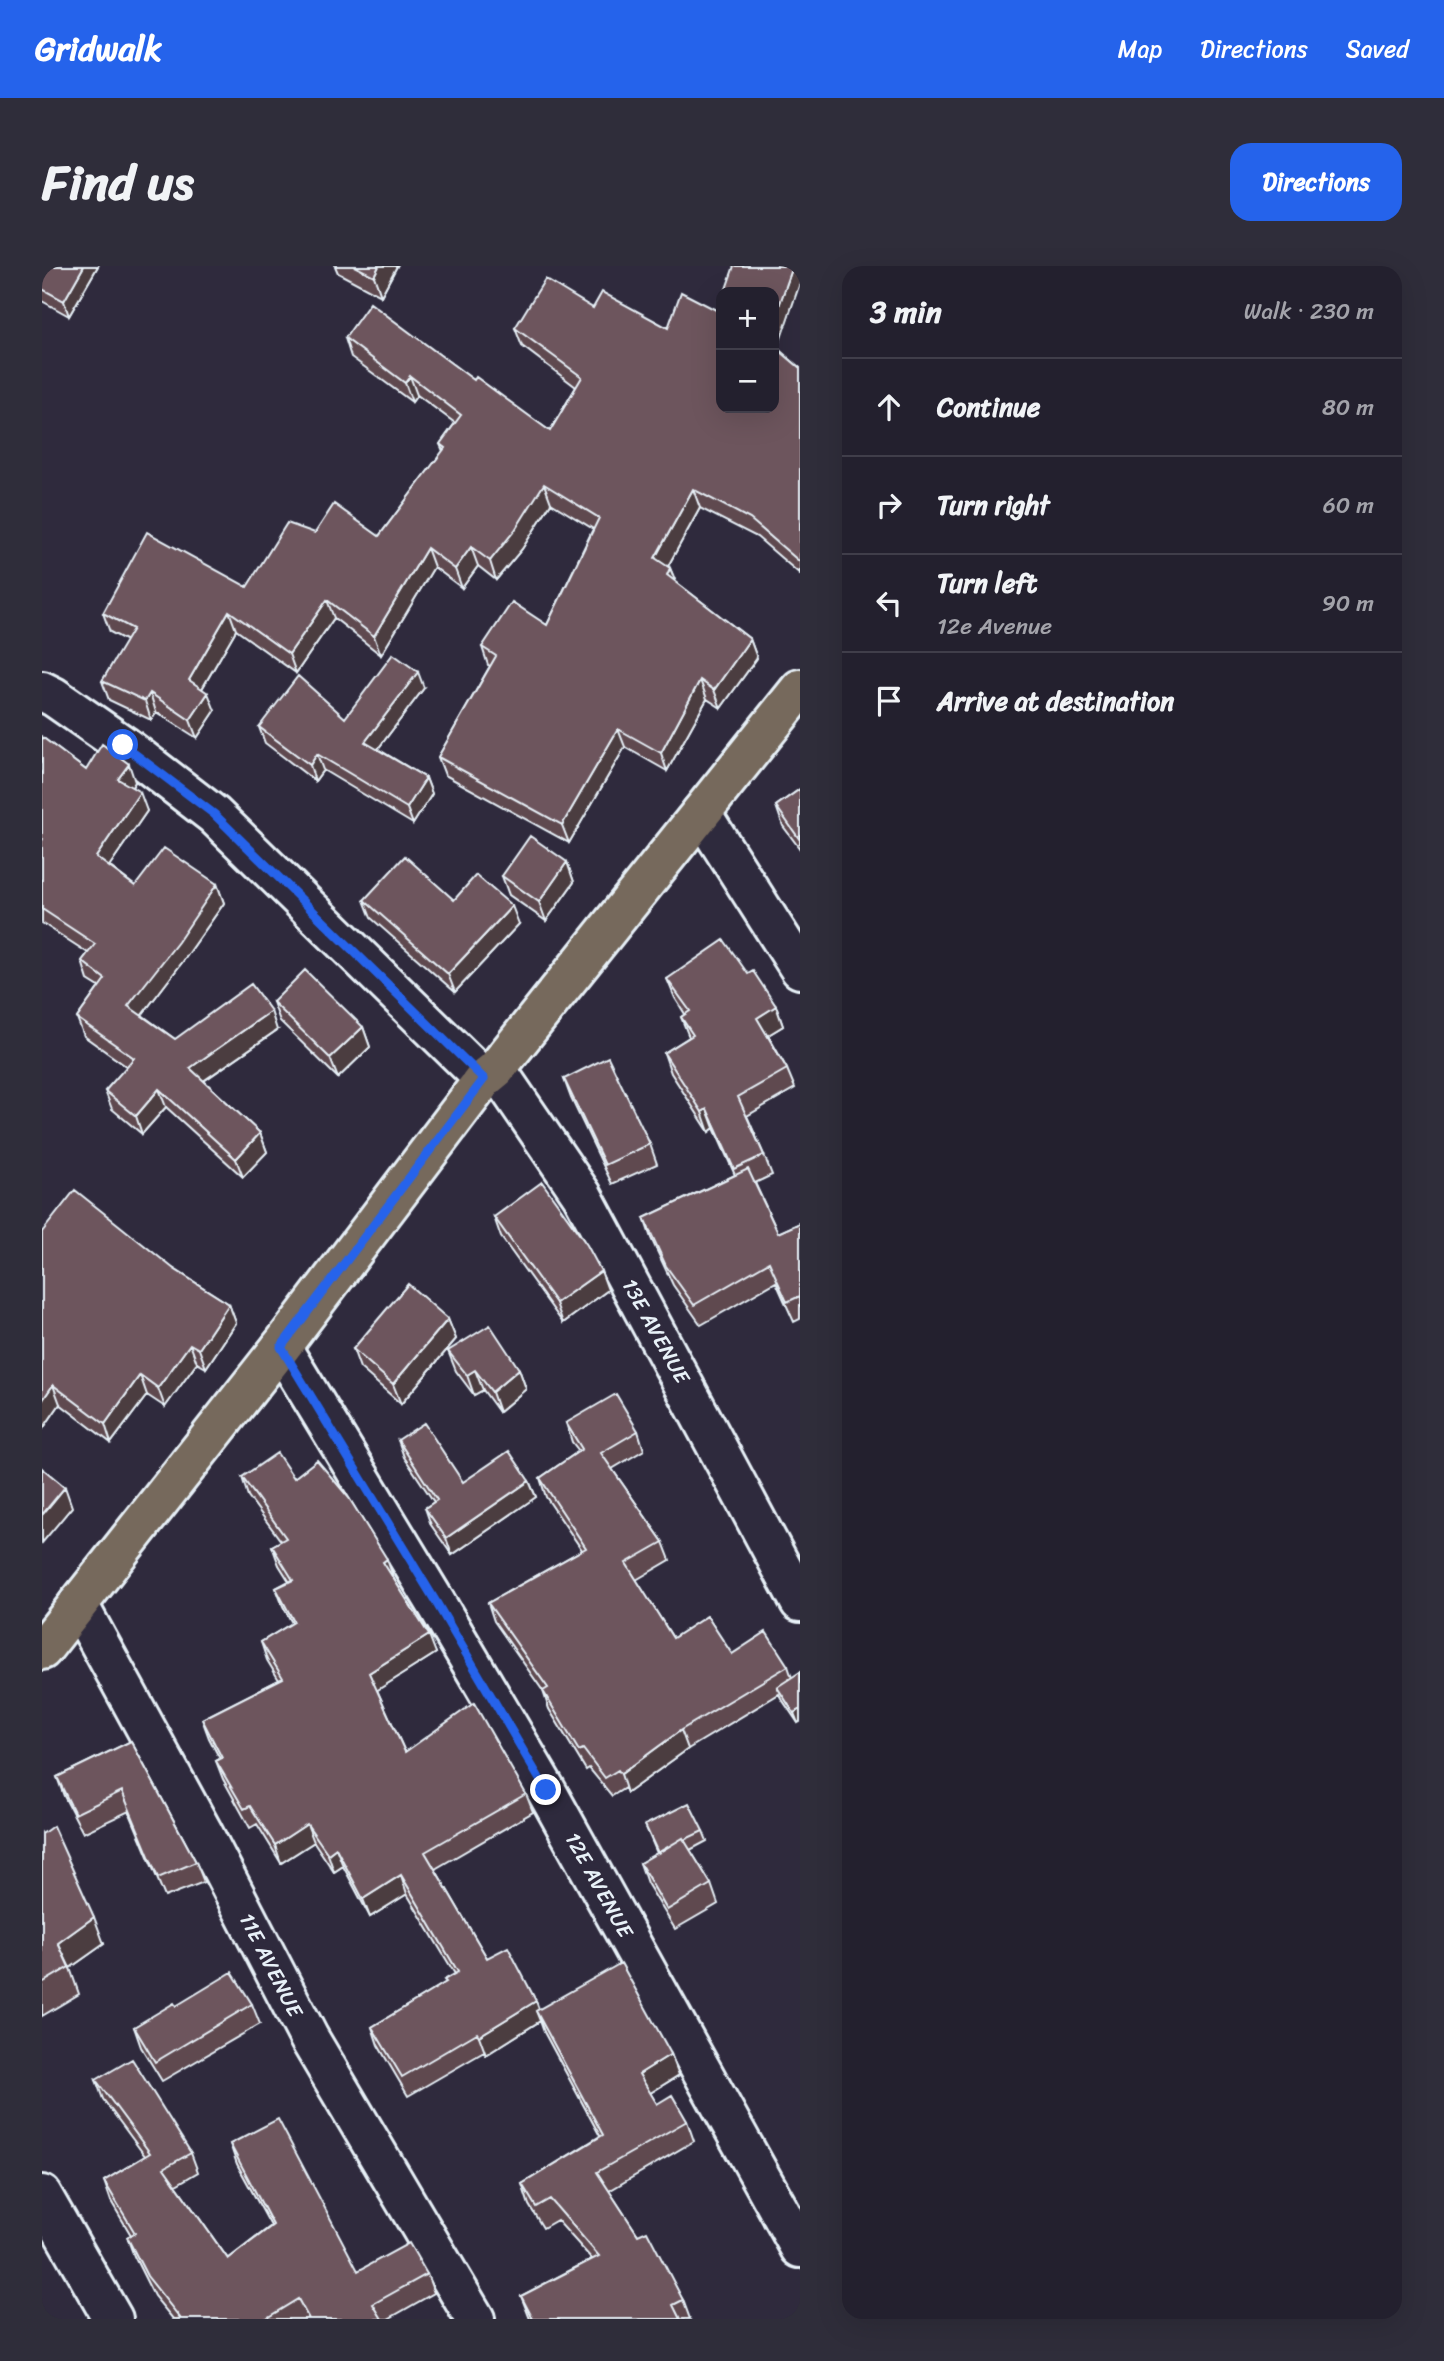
<!DOCTYPE html>
<meta charset="utf-8">
<style>
:root{--surface:#23202e;--page:#2f2d3a;--text:#f1f3f6;--muted:#a3a3aa;--line:#403e4a;--accent:#2563eb}
body{margin:0;font-family:Sriracha,sans-serif;background:var(--page);color:var(--text)}
.controls{position:absolute;right:21px;top:21px;display:grid;overflow:hidden;border-radius:14px;box-shadow:0 7px 28px #0002}
.controls button{width:63px;height:63px;display:grid;place-items:center;padding:0;border:0;border-bottom:2px solid var(--line);background:var(--surface);color:var(--text);font:35px sans-serif}
.stop{position:absolute;width:21px;height:21px;margin:-16px;border:5px solid #2563eb;border-radius:50%;background:#fff}
.stop.end{background:#2563eb;border-color:#fff;box-shadow:0 2px 7px #0008}
.list{margin:0;padding:0;list-style:none}
h2{display:flex;justify-content:space-between;align-items:center;height:91px;margin:0;padding:0 28px;font-size:30px}
h2 small{font-size:23px;font-weight:400;color:var(--muted)}
.list li{display:grid;grid-template-columns:46px 1fr auto;gap:21px;align-items:center;box-sizing:border-box;height:98px;padding:0 28px;border-top:2px solid var(--line)}
.list b{display:block;font-size:26px;white-space:nowrap}
.list p{margin:0;font-size:23px;white-space:nowrap;color:var(--muted)}
.list em{font-size:23px;font-style:normal;color:var(--muted)}
.icon{flex:none;width:38px;height:38px;fill:none;stroke:currentColor;stroke-width:2;stroke-linecap:round;stroke-linejoin:round}
.map{position:relative;flex:none;width:758px;height:2053px;overflow:hidden;border-radius:21px}
header{display:flex;align-items:center;gap:42px;box-sizing:border-box;height:98px;padding:0 35px;background:var(--accent);color:#fff}
header strong{font-size:33px}
nav{display:flex;gap:38px;margin-inline-start:auto;font-size:24px}
.intro{display:flex;align-items:center;justify-content:space-between;box-sizing:border-box;height:168px;padding:0 42px}
h1{margin:0;font-size:49px}
.button{padding:18px 32px;border-radius:21px;background:var(--accent);color:#fff;font-size:24px;font-weight:700}
main{display:flex;gap:42px;padding:0 42px}
aside{flex:1;background:var(--surface);border-radius:21px;box-shadow:0 7px 28px #0002}
.map>svg:first-child{display:block}
.lines{fill:none;stroke-linecap:round;stroke-linejoin:round}
.street-casing{stroke:#e8f1f8;stroke-width:44}
.primary-casing{stroke:#e8f1f8;stroke-width:44}
.street{stroke:#2f2a3d;stroke-width:38}
.primary{stroke:#76695c;stroke-width:38}
.wall{fill:#5e4950;stroke:#e8f1f8;stroke-width:2}
.shaded-wall{fill:#4c3c41;stroke:#e8f1f8;stroke-width:2}
.building{fill:#6d555d;stroke:#e8f1f8;stroke-width:2}
.route{stroke:#2563eb;stroke-width:9}
.labels{text-anchor:middle;stroke-width:6;stroke-linejoin:round;paint-order:stroke}
.street-label{font-size:21px;fill:#e8f1f8;stroke:#2f2a3d}
</style>
<header>
<strong>Gridwalk</strong>
<nav><a>Map</a><a>Directions</a><a>Saved</a></nav>
</header>
<div class="intro"><h1>Find us</h1><a class="button">Directions</a></div>
<main>
<div class="map">
<svg width="758" height="2053" viewBox="0 0 758 2053">
<rect width="100%" height="100%" fill="#2f2a3d"/>
<filter id="ink" filterUnits="userSpaceOnUse"><feTurbulence type="fractalNoise" baseFrequency=".0143" numOctaves="2"/><feDisplacementMap in="SourceGraphic" scale="14" xChannelSelector="R" yChannelSelector="G"/><feConvolveMatrix kernelMatrix="1 2 1 2 8 2 1 2 1" color-interpolation-filters="sRGB"/></filter>
<g filter="url(#ink)">
<g class="lines">
<g class="street-casing">
<path id="street" d="M0,425L12,431L81,479L172,549L442,813
M659,547L758,703
M454,803L540,929L758,1336
M239,1081L394,1337L504,1524L758,1982
M36,1338L160,1565L267,1772L433,2053
M0,1929L71,2053"/>
</g>
<g class="primary-casing">
<path id="primary" d="M0,1384L239,1081L442,813L454,803L758,423"/>
</g>
<use href="#street" class="street"/>
<use href="#primary" class="primary"/>
</g>
<path class="wall" d="M0,0H56L27,50L0,35Z
M293,0H355L339,30L296,7Z
M732,26L739,72L734,81L758,102V308L715,271L658,242L626,300L628,302L634,316L708,373L715,392L679,442L665,433L625,505L583,481L527,577L403,509L396,491L448,400L446,399L440,381L505,359L551,263L509,237L480,283L454,314L436,300L420,322L392,301L339,389L292,352L254,407L194,364L160,423L173,445L155,472L114,446L109,454L67,434L60,415L85,375L68,366L61,347L205,321L273,267L337,270L401,185L398,178L413,157L375,129L370,136L309,91L303,72L432,114L508,165L534,121L480,80L473,62L551,42L626,62Z
M382,422L336,483L384,512L390,528L371,558L281,504L273,515L223,477L217,461L303,452Z
M0,471L44,504L93,516L90,521L105,545L67,600L93,620L175,618L182,637L142,694L100,749L133,773L235,764L162,815L218,867L225,886L201,911L124,841L100,868L70,843L63,825L85,801L42,770L35,752L57,721L46,714L40,695L46,687L0,657Z
M758,523V583L741,560L734,540Z
M525,596L532,616L504,655L467,629L460,610Z
M322,634H412L477,658L413,726L329,652Z
M706,708L734,740L741,760L726,769L745,803L753,822L705,850L722,889L730,909L713,917L736,967L758,957V1053L752,1056L734,1016L659,1059L631,1019L609,972L602,952L693,909L672,862L667,866L629,807L622,787L647,771L639,751L643,748L633,732L625,713Z
M231,736L321,761L328,781L296,812L238,755Z
M522,813L608,878L615,898L570,918L529,832Z
M452,951L566,1024L521,1057L459,971Z
M0,966L132,1003L187,1038L194,1057L164,1102L155,1097L123,1141L105,1129L69,1177L18,1138L0,1164Z
M406,1053L414,1073L359,1138L318,1102L311,1083Z
M406,1085L477,1103L484,1123L457,1146L441,1124L432,1129L414,1105Z
M524,1157L596,1165L602,1184L570,1203L621,1276L628,1294L594,1314L631,1372L690,1388L746,1400L750,1412L756,1457L739,1432L737,1428L646,1483L585,1527L583,1522L570,1530L547,1502L544,1504L507,1443L501,1425L452,1355L446,1337L540,1284L504,1231L498,1212L537,1185L530,1176Z
M356,1174L421,1216L487,1215L494,1231L410,1289L389,1259L383,1242L392,1236L362,1191Z
M200,1211L252,1212L351,1311L394,1387L335,1424L363,1486L484,1528L491,1546L393,1603L445,1692L497,1744L629,1788L637,1809L608,1827L615,1838L645,1855L652,1875L567,1925L596,1969L641,2034L648,2053H488L479,2030L550,1993L515,1954L501,1962L487,1939L480,1918L558,1870L502,1766L498,1755L444,1789L442,1786L366,1830L336,1779L330,1761L403,1717L413,1708L365,1628L328,1651L301,1600L292,1606L272,1576L239,1597L215,1558L208,1562L181,1513L174,1495L178,1493L167,1472L160,1453L237,1414L225,1394L219,1376L250,1357L241,1340L234,1322L247,1315L237,1299L230,1280L239,1275L206,1230Z
M89,1475L154,1596L162,1616L123,1631L87,1545L41,1567L22,1530L15,1511Z
M603,1559L661,1565L665,1575L648,1584L669,1618L676,1638L633,1663L605,1617L598,1597L615,1587Z
M0,1568L62,1678L28,1702L37,1728L0,1750Z
M210,1738L218,1758L120,1815L99,1781L92,1761L134,1740Z
M54,1814L149,1887L156,1906L134,1919L186,1993L229,1960L195,1898L188,1878L316,2005L385,2008L392,2027L346,2053H131L112,2030L92,1990L85,1971L89,1969L69,1935L62,1915L103,1890L61,1833Z"/>
<path class="shaded-wall" d="M42,0H56L27,50L22,35Z
M337,0H355L339,30L332,10Z
M751,0H758V17L739,72L732,85V54Z
M368,110L375,129L370,136L363,117Z
M502,218L509,237L480,283L454,314L448,295Z
M651,223L658,242L620,311L613,292Z
M429,281L436,300L420,322L413,303Z
M385,282L392,301L339,389L332,370Z
M628,302L635,320L625,309Z
M285,334L292,352L254,407L247,388Z
M187,345L194,364L154,433L147,414Z
M708,373L715,392L679,442L672,424Z
M376,406L382,422L329,492L323,476Z
M658,414L665,433L625,505L619,487Z
M108,427L114,446L109,454L103,435Z
M166,427L173,445L155,472L148,454Z
M576,463L583,481L527,577L520,559Z
M275,488L281,504L273,515L268,499Z
M87,498L93,516L83,532L76,513Z
M384,512L390,528L371,558L365,542Z
M98,526L105,545L61,609L54,591Z
M525,596L532,616L504,655L497,636Z
M175,618L182,637L142,694L93,758L86,740Z
M470,640L477,658L413,726L406,708Z
M734,740L741,760L723,771L715,752Z
M229,745L235,764L154,820L148,802Z
M321,761L328,781L296,812L288,792Z
M117,823L124,841L100,868L94,850Z
M665,843L672,862L667,866L660,846Z
M218,867L225,886L201,911L194,893Z
M559,1005L566,1024L521,1057L514,1037Z
M187,1038L194,1057L164,1102L157,1083Z
M406,1053L414,1073L359,1138L351,1118Z
M148,1078L155,1097L123,1141L116,1122Z
M477,1103L484,1123L457,1146L450,1126Z
M433,1104L441,1124L432,1129L425,1109Z
M98,1109L105,1129L69,1177L63,1158Z
M11,1119L18,1138L0,1164V1135Z
M487,1215L494,1231L410,1289L404,1272Z
M23,1221L30,1241L0,1277V1249Z
M345,1293L351,1311L347,1314L341,1296Z
M387,1369L394,1387L334,1425L327,1407Z
M758,1443V1456L756,1457L752,1447Z
M639,1464L646,1483L585,1527L579,1508Z
M265,1558L272,1576L239,1597L233,1579Z
M294,1582L301,1600L292,1606L286,1588Z
M359,1609L365,1628L328,1651L321,1633Z
M52,1651L62,1678L28,1702L16,1677Z
M494,1735L501,1754L494,1745L498,1755L444,1789L437,1770Z
M629,1788L637,1809L605,1829L597,1808Z"/>
<path class="building" d="M0,0H42L22,35L0,23Z
M312,0H337L332,10Z
M692,0H751L732,54V26H683Z
M503,13L551,42L560,26L626,62L639,26L676,45L679,36V142H732V80L758,102V296L708,253L651,223L613,292L628,302L625,309L708,373L672,424L658,414L619,487L576,463L520,559L396,491L454,390L440,381L470,336L505,359L557,252L502,218L473,264L448,295L429,281L413,303L385,282L332,370L285,334L247,388L187,345L147,414L166,427L148,454L108,427L103,435L60,415L91,363L61,347L105,266L205,321L245,257L273,267L292,238L337,270L403,182L398,178L419,149L368,110L363,117L303,72L328,37L432,114L434,111L508,165L540,111L473,62Z
M351,388L376,406L323,476L384,512L365,542L275,488L268,499L217,461L256,410L303,452Z
M0,471L44,504L60,478L87,498L76,513L98,526L54,591L93,620L122,582L175,618L136,676L86,740L133,773L209,718L229,745L148,802L218,867L194,893L117,823L94,850L63,825L92,792L35,752L63,713L40,695L53,678L0,643V575L1,573L0,572Z
M758,523V574L734,540Z
M488,570L525,596L497,636L460,610Z
M363,590L412,634L434,609L470,640L406,708L322,634Z
M682,674L706,708L711,705L734,740L715,752L745,803L696,831L722,889L692,903L665,843L660,846L622,787L651,769L639,751L648,745L625,713Z
M263,704L321,761L288,792L231,736Z
M566,791L608,878L563,899L522,813Z
M706,903L736,967L758,957V1030L745,1036L727,996L652,1039L624,1000L602,952Z
M500,916L545,979L559,1005L514,1037L452,951Z
M33,924L132,1003L187,1038L157,1083L148,1078L116,1122L98,1109L63,1158L11,1119L0,1135V966Z
M366,1018L406,1053L351,1118L311,1083Z
M448,1059L477,1103L450,1126L433,1104L425,1109L406,1085Z
M574,1128L596,1165L559,1187L621,1276L584,1297L631,1372L665,1350L690,1388L724,1366L746,1400L639,1464L579,1508L576,1504L563,1512L541,1483L537,1485L501,1425L506,1422L446,1337L544,1282L498,1212L540,1183L524,1157Z
M382,1157L421,1216L467,1185L487,1215L404,1272L383,1242L395,1234L356,1174Z
M235,1187L252,1212L275,1194L307,1232L345,1293L341,1296L387,1369L327,1407L363,1486L432,1437L484,1528L383,1586L445,1692L466,1681L494,1735L437,1770L435,1767L360,1811L330,1761L404,1716L402,1714L416,1706L359,1609L321,1633L294,1582L286,1588L265,1558L233,1579L208,1540L202,1543L174,1495L180,1492L160,1453L241,1412L219,1376L252,1356L234,1322L251,1314L230,1280L244,1272L200,1211Z
M0,1202L23,1221L0,1249Z
M758,1406V1443L752,1447L735,1421Z
M89,1475L154,1596L116,1612L80,1525L33,1548L15,1511Z
M647,1537L661,1565L642,1574L641,1572L616,1587L603,1559Z
M11,1560L52,1651L16,1677L27,1701L0,1717V1568Z
M641,1572L669,1618L625,1644L598,1597Z
M579,1697L629,1788L597,1808L615,1838L630,1829L645,1855L555,1906L596,1969L605,1965L641,2034L631,2039L638,2053H491L479,2030L557,1990L508,1933L494,1941L480,1918L561,1869L494,1745Z
M190,1706L210,1738L113,1796L92,1761L132,1737L134,1740Z
M90,1793L149,1887L122,1902L186,1993L231,1959L188,1878L236,1853L316,2005L367,1977L385,2008L331,2038L340,2053H267L256,2033L223,2053H139L105,2010L85,1971L93,1967L62,1915L108,1887L54,1814Z"/>
</g>
<g class="lines" filter="url(#ink)">
<path class="route" d="M81,479L172,548L442,813L239,1081L394,1336L504,1524"/>
</g>
<g class="labels">
<g class="street-label">
<text transform="translate(614 1065) rotate(61)" y="7">13E AVENUE</text>
<text transform="translate(557 1619) rotate(61)" y="7">12E AVENUE</text>
<text transform="translate(229 1699) rotate(63)" y="7">11E AVENUE</text>
</g>
</g>
</svg>
<div class="controls">
<button>+</button>
<button>−</button>
</div>
<div class="stop" style="left:81px;top:479px"></div>
<div class="stop end" style="left:504px;top:1524px"></div>
</div>
<aside>
<h2>3 min<small>Walk · 230 m</small></h2>
<ul class="list">
<li><svg class="icon" aria-label="ahead" viewBox="0 0 24 24"><path d="M12 20V5M6 11l6-6 6 6"/></svg><div><b>Continue</b></div><em>80 m</em></li>
<li><svg class="icon" aria-label="right" viewBox="0 0 24 24"><path d="M7 20v-9h11M14 6l5 5-5 5"/></svg><div><b>Turn right</b></div><em>60 m</em></li>
<li><svg class="icon" aria-label="left" viewBox="0 0 24 24"><path d="M17 20v-9H6M10 6l-5 5 5 5"/></svg><div><b>Turn left</b><p>12e Avenue</p></div><em>90 m</em></li>
<li><svg class="icon" aria-label="arrive" viewBox="0 0 24 24"><path d="M6 21V4h12l-3 4 3 4H6"/></svg><div><b>Arrive at destination</b></div></li>
</ul>
</aside>
</main>
